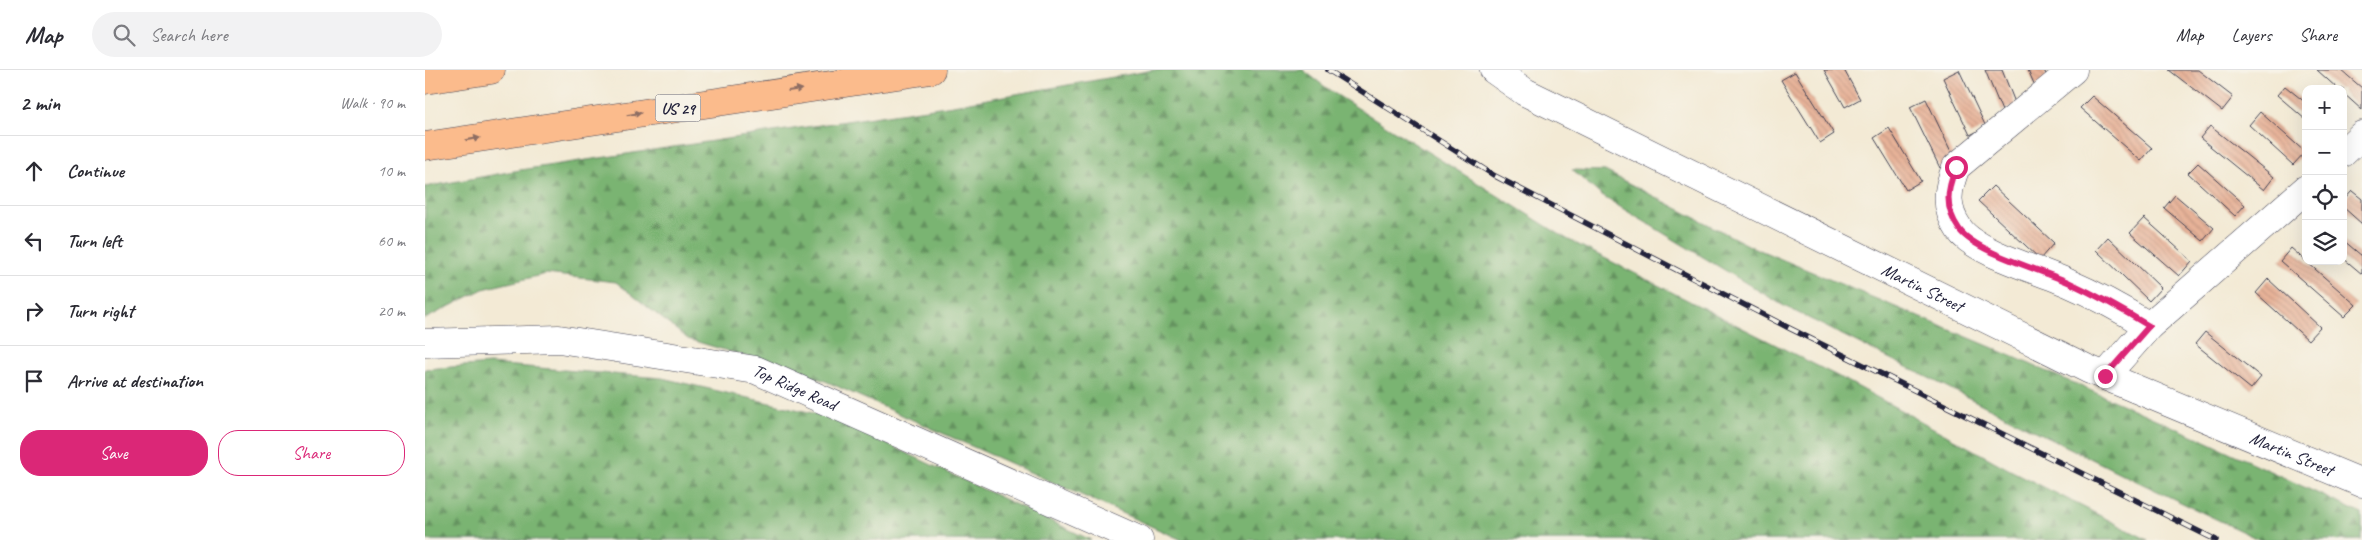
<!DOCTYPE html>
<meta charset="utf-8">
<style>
:root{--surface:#fff;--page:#f2f2f3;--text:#2b2b33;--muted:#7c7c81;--line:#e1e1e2;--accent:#db2777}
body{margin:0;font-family:Caveat,sans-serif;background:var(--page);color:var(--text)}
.controls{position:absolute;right:15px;top:15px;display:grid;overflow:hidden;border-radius:10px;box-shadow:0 5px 20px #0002}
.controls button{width:45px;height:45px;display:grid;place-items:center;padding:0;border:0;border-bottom:1px solid var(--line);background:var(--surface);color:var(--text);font:25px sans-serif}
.stop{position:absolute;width:15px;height:15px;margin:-11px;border:4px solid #db2777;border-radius:50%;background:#fff}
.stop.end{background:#db2777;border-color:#fff;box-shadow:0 1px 5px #0008}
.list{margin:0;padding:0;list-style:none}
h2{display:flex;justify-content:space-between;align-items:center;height:65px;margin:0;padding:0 20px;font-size:21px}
h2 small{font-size:16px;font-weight:400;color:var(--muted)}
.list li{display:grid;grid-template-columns:32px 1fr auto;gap:15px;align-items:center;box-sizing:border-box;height:70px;padding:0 20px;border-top:1px solid var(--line)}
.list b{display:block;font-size:19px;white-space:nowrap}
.list em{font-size:16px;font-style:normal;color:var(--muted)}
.actions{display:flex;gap:10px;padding:15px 20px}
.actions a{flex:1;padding:11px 0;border:1px solid var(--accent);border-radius:20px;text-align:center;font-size:18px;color:var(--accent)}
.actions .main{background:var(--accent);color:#fff}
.icon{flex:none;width:28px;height:28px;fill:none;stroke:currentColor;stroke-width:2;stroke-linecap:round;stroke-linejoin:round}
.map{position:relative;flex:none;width:1937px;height:470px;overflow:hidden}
header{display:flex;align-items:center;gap:30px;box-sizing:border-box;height:70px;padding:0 25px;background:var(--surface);border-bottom:1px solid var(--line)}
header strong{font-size:24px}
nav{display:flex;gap:28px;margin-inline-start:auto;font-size:18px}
.search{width:350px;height:45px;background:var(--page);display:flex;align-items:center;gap:12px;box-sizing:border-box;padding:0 18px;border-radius:28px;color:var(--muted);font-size:19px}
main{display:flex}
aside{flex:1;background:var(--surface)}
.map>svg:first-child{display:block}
.forest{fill:url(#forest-firs);stroke:#4e6b56}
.building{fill:url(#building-back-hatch)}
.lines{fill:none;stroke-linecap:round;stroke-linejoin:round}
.minor-casing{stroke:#414052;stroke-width:29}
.highway-casing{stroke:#414052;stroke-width:29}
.minor{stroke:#fff;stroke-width:28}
.highway{stroke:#fbbb8c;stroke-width:28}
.rail-casing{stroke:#22223b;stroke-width:5.5}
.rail{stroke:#f7f3e8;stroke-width:4;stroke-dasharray:11;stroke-linecap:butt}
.oneway{fill:#8e6e64}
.route{stroke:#db2777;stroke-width:6}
.labels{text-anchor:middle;stroke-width:5;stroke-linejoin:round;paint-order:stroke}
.shield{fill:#f7f3e8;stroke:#62616f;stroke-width:1}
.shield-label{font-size:16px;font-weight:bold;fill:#22223b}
.street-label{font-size:18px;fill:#22223b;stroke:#f7f3e8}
</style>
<header>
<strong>Map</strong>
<div class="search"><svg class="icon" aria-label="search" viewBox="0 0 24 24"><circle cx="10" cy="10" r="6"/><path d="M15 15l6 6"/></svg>Search here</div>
<nav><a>Map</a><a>Layers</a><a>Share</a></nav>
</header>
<main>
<aside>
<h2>2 min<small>Walk · 90 m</small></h2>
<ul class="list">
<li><svg class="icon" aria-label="ahead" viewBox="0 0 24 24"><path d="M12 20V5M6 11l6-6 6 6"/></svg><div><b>Continue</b></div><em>10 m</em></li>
<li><svg class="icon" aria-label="left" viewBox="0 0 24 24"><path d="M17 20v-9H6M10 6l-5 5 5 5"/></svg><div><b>Turn left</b></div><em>60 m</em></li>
<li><svg class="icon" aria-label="right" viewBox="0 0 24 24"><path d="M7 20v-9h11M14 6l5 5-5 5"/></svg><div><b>Turn right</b></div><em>20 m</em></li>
<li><svg class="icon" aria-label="arrive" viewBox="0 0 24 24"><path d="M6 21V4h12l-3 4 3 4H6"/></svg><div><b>Arrive at destination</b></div></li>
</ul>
<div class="actions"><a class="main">Save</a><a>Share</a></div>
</aside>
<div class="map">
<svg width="1937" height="470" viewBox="0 0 1937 470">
<defs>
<pattern id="forest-firs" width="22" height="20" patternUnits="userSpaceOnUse" patternTransform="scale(1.25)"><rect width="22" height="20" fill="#7ab472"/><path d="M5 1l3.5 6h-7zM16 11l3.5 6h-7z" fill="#64925f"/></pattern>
<pattern id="building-back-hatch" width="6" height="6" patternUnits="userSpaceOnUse" patternTransform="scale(1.25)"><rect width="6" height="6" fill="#e7b298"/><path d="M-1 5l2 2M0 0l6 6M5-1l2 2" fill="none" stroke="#c69984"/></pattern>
</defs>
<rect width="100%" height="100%" fill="#f7f3e8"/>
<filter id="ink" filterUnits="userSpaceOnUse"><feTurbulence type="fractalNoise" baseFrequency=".02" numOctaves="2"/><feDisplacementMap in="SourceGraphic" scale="10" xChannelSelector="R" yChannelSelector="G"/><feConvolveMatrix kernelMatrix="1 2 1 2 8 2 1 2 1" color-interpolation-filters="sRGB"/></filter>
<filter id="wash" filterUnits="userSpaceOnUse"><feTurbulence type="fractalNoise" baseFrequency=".0096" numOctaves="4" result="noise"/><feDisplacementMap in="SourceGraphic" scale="20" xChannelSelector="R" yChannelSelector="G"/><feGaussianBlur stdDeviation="1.12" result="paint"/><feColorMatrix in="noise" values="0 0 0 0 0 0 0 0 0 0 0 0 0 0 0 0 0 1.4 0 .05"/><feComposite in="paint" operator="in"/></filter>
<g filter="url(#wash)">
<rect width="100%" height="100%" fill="#f3ead5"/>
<path class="forest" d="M729,0H878L907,22L1142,169L1424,312L1587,401L1723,470H757L398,310L263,269L191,212L121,204L58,219L0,249V117L95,100L528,35Z
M1147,100L1180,101L1325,176L1566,277L1774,368L1937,444V470H1835L1703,407L1359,236L1177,126Z
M65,294L237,308L405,347L666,470H0V299Z"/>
<g id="blocks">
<path class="building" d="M1399,0H1419L1435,29L1420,37Z
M1534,0L1561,57L1545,65L1518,8Z
M1560,0H1577L1591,35L1577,41Z
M1603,0H1619L1624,11L1610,16Z
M1744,0H1773L1808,27L1797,41Z
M1892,0H1916L1937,18V40L1918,23V19H1913Z
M1370,2L1409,64L1395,73L1356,10Z
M1860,16L1881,33V50L1852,25Z
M1667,26L1727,78L1716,91L1655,38Z
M1501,29L1530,90L1515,98L1485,37Z
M1835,42L1880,82L1868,95L1824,55Z
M1785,56L1849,107L1839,120L1775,68Z
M1464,58L1496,111L1481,120L1449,68Z
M1773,93L1820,135L1810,146L1763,103Z
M1568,116L1629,173L1615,189L1553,131Z
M1927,121L1937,129V154L1918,137V131Z
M1750,125L1789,158L1778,171L1739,138Z
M1719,148L1767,191L1754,206L1705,163Z
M1683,167L1736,218L1724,231L1671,180Z
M1918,170L1937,186V204L1918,188Z
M1866,178L1931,235L1919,247L1855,191Z
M1843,209L1895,257L1883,270L1831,223Z
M1780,262L1836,307L1826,319L1770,274Z"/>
</g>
</g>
<g filter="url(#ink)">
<use href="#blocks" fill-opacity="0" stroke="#414052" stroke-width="1"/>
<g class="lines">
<g class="minor-casing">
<g id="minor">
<path id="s1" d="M1069,0L1100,22L1663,299L1937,413"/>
<path d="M1648,0L1531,97C1522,120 1519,137 1534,159C1550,183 1615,200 1643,213C1671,225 1698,240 1724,256"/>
<path d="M1918,83L1937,65"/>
<path id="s2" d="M0,273L134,269L331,300L714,470"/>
<path d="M1680,306L1724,256L1881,119"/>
</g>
</g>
<g class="highway-casing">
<path id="highway" d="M0,10L66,0
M0,76L506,0"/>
</g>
<use href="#minor" class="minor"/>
<use href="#highway" class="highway"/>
<g class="rail-casing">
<path id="rail" d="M903,0L1070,106L1364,258L1791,470"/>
</g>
<use href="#rail" class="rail"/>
</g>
<defs><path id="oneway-solid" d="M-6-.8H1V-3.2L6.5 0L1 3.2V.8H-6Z" transform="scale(1.25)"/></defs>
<g class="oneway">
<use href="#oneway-solid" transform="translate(370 20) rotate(-8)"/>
<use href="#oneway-solid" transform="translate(209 44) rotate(-9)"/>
<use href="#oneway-solid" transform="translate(48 69) rotate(-9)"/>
</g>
</g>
<g class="lines" filter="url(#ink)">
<path class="route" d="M1531,97C1522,120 1519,137 1534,159C1550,182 1616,200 1643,212C1671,225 1698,240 1724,256L1680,306"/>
</g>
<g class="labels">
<rect class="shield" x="230.5" y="24.5" width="45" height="27" rx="4"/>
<g class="shield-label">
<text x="253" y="44">US 29</text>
</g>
<g class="street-label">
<text dy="6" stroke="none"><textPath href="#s1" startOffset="481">Martin Street</textPath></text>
<text dy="6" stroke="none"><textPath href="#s2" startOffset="376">Top Ridge Road</textPath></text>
<text dy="6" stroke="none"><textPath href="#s1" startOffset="886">Martin Street</textPath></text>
</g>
</g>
</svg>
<div class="controls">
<button>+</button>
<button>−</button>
<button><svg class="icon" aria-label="locate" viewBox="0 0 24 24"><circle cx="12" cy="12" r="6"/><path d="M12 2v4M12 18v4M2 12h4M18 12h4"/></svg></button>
<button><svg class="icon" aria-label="layers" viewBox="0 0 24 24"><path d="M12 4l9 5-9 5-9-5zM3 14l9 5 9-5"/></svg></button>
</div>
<div class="stop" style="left:1531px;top:97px"></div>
<div class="stop end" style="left:1680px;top:306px"></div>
</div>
</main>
